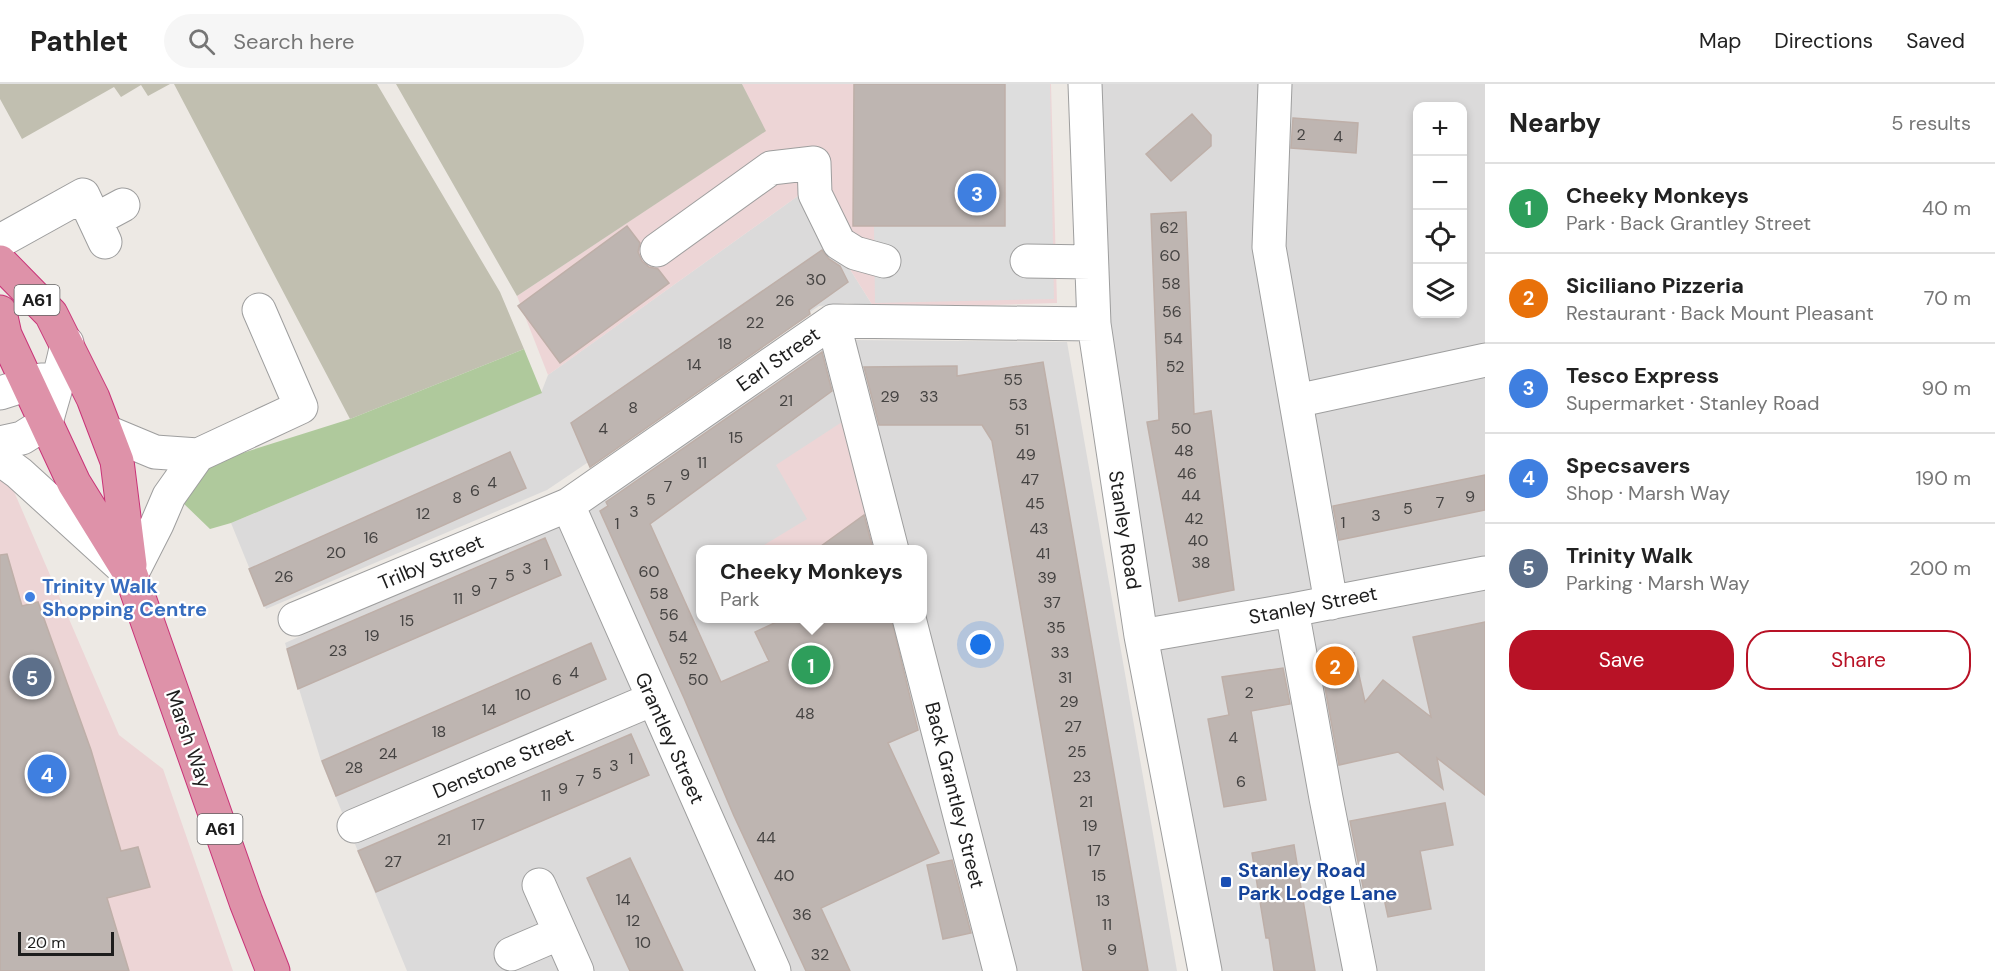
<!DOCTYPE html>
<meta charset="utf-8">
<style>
:root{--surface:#fff;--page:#f6f6f6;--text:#222;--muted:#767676;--line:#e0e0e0;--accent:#b81226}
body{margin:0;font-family:"DM Sans",sans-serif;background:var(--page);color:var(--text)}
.controls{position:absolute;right:18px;top:18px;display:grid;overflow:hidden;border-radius:12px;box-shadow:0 3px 9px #0003}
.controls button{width:54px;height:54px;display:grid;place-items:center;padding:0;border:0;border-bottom:2px solid var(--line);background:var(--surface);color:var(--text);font:30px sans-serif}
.scale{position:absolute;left:18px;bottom:15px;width:96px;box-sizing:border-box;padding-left:6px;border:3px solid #1d1d1d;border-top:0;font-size:16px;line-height:21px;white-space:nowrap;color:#1d1d1d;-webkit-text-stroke:4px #fff;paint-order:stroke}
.you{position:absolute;left:981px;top:561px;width:21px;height:21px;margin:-15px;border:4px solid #fff;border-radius:50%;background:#1a73e8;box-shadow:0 0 0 9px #1a73e833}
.badge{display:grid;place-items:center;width:39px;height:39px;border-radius:50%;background:var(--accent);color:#fff;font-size:20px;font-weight:700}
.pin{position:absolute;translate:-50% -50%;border:3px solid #fff;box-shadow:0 2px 6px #0006}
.popup{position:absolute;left:696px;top:461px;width:231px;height:78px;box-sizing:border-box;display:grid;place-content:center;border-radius:12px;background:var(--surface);filter:drop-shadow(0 2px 4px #0005);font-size:20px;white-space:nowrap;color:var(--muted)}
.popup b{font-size:22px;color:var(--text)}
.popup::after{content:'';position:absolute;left:50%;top:100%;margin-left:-12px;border:12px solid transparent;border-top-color:var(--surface)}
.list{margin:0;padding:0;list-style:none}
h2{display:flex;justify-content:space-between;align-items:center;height:78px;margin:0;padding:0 24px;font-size:26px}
h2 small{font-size:20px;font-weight:400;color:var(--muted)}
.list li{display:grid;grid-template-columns:39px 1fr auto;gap:18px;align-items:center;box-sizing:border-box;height:90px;padding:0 24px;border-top:2px solid var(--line)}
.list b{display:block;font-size:22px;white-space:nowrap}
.list p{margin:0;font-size:20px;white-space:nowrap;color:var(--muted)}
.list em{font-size:20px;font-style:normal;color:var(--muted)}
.actions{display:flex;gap:12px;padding:18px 24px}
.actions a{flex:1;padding:14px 0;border:2px solid var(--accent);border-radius:24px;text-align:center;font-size:21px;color:var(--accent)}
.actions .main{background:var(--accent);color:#fff}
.icon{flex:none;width:33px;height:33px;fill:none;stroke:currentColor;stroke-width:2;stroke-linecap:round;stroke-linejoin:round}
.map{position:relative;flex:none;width:1485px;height:887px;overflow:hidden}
header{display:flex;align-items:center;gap:36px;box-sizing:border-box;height:84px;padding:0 30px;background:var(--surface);border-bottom:2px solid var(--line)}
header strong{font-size:28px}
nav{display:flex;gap:33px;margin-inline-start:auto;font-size:21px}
.search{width:420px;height:54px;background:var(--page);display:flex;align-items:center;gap:15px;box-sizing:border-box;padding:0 21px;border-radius:33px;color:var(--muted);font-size:22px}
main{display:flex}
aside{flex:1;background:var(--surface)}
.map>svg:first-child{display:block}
.residential{fill:#dbdada;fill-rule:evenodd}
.commercial{fill:#edd5d6}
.construction{fill:#c1bfb0}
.forest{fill:#afc99c}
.parking{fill:#ddd}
.building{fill:#beb5b1;stroke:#beafa8;stroke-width:1.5}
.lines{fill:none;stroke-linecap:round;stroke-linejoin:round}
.minor-casing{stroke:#9e9e9e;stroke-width:35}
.highway-casing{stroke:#c93478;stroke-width:35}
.minor{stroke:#fff;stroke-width:33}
.highway{stroke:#de92a9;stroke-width:33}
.shop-dot{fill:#3f7fe0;stroke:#fff;stroke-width:2}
.transit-dot{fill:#1a4fb4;stroke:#fff;stroke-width:2}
.labels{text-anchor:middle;stroke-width:4.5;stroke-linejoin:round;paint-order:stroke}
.number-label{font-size:16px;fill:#454342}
.shield{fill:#fff;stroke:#616161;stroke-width:1.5}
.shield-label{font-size:18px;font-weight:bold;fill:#1d1d1d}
.street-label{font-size:20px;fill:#1d1d1d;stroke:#fff}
.shop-label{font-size:20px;font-weight:bold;fill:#366cbe;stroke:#fff;text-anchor:start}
.transit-label{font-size:20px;font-weight:bold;fill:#164399;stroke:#fff;text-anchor:start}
</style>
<header>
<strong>Pathlet</strong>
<div class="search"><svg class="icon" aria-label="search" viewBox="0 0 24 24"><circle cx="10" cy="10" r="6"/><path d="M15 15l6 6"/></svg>Search here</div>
<nav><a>Map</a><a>Directions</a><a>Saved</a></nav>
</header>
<main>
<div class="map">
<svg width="1485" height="887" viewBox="0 0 1485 887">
<rect width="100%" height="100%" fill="#ede9e4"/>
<path class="residential" d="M1085,0H1485V887H1205L1141,552ZM1418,22H1462V230H1418Z
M802,109L873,222L847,219L819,222L547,406L266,525L231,439L541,309L548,291Z
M852,256L1067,258L1177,887H407L321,677L285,559L596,421L820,263ZM700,466H922V534H700Z"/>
<path class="commercial" d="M742,0H1051L1057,219L893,224L873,222L802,109L548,291L517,212L765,47Z
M842,338L879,465L756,466L807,435L776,381Z
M0,375L119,651L163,685L233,887H0Z"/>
<path class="construction" d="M0,0H170L148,12L141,1L121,13L114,3L22,55L0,15Z
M174,0H377L500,208L524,265L350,335Z
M396,0H742L766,47L517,212Z"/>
<path class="forest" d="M524,265L542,309L231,439L210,445L181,417L186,403L214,378L350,335Z"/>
<path class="parking" d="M1005,0H1050L1054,215L875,219L874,142H1005Z"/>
<path class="building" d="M854,0H1005V142H853Z
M1192,30L1211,51V62L1171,97L1146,70Z
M1293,34L1358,39L1356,69L1291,64Z
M1186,128L1194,330L1211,327L1234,506L1179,517L1147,338L1159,336L1151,130Z
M627,142L640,159L638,168L642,177L649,183L658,185L669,199L560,279L518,222Z
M822,166L829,175L840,182L848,198L809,226L810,230L590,383L571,339Z
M822,268L832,307L650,440L721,598L769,577L755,548L785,534H891L918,646L888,659L939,769L821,824L850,887H806L734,732L684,614L600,427L608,422L606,418Z
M1043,278L1137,823L1148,887H1083L992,357L982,341H879L864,283L957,282V292Z
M510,368L526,404L264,522L249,485Z
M1485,391V426L1339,456L1333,422Z
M864,431L873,465H817Z
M545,454L561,491L298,605L287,565Z
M7,470L22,522L38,518L91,666L121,767L138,763L150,803L107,814L129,887H0V471Z
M1485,538V711L1437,674L1443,705L1398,668L1339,681L1320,576L1354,569L1365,618L1383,596L1431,633L1413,553Z
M591,559L606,595L336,712L322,677Z
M1283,584L1290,620L1251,627L1266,716L1224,723L1208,635L1229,631L1222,593Z
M631,650L649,691L376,808L358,767Z
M1445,719L1453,761L1420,767L1431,825L1388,833L1382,805L1364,808L1350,737Z
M1294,761L1301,804L1315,887H1274L1269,854H1266L1252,769Z
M630,774L640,795L683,887H630L587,794Z
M952,776L971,849L943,855L927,781Z"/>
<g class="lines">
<g class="minor-casing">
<path id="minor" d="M1085,0L1094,240L1141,552L1205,887
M1275,0L1269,163L1331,519
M95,136L123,121
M0,157L83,111L105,158
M657,166L771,84L814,79L815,110L839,159L855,169L884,177
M1027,177L1091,178
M833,237L892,466
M0,309L41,296H57
M1296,317L1485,276
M107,348L155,368L198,371
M0,359L22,354L46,339C53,312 62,287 67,259
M0,375L19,389L131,491L157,440L169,412L198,371L301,323L259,226
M568,421L774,887
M1292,526L1326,714L1360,887
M909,534L1000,887
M295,535L568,421L833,237L1094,240
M1141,552L1292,526L1485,489
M354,742L653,615
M539,801L577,887
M511,870L560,849"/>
</g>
<g class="highway-casing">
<path id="highway" d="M0,178L51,230L93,314L117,377L130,481
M0,228L5,251L74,399L131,491L246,818L273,887"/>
</g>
<use href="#minor" class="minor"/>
<use href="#highway" class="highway"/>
</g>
<circle class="shop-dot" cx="30" cy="513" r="6"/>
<rect class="transit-dot" x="1220" y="792" width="12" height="12" rx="3"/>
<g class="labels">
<g class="number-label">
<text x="1301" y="56">2</text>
<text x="1338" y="58">4</text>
<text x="1169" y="149">62</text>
<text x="1170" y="177">60</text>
<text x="816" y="201">30</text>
<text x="1171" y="205">58</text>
<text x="785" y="222">26</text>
<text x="1172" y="233">56</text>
<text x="755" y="244">22</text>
<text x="1173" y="260">54</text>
<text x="725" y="265">18</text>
<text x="694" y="286">14</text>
<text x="1175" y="288">52</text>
<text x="1013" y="301">55</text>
<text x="890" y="318">29</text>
<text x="929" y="318">33</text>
<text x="786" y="322">21</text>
<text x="1018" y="326">53</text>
<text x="633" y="329">8</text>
<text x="603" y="350">4</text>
<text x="1181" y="350">50</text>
<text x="1022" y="351">51</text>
<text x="736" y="359">15</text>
<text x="1184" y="372">48</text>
<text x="1026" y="376">49</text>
<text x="702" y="384">11</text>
<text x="1187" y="395">46</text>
<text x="685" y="396">9</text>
<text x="1030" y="401">47</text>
<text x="492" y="404">4</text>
<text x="668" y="408">7</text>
<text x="475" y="412">6</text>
<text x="1191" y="417">44</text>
<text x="1470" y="418">9</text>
<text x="457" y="419">8</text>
<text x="651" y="421">5</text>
<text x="1440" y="424">7</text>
<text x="1035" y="425">45</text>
<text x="1408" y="430">5</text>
<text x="634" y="433">3</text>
<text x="423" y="435">12</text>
<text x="1376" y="437">3</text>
<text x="1194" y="440">42</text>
<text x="1343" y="444">1</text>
<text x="617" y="445">1</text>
<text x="1039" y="450">43</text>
<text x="371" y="459">16</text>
<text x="1198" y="462">40</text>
<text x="336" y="474">20</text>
<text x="1043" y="475">41</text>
<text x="1201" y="484">38</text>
<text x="546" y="486">1</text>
<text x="527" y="490">3</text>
<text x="649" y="493">60</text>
<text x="510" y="497">5</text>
<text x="284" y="498">26</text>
<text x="1047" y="499">39</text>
<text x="493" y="505">7</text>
<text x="476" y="512">9</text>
<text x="659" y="515">58</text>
<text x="458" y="520">11</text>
<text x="1052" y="524">37</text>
<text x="669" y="536">56</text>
<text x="407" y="542">15</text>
<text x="1056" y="549">35</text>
<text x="372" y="557">19</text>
<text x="678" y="558">54</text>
<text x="338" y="572">23</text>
<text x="1060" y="574">33</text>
<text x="688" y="580">52</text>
<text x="574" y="594">4</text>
<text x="1065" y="599">31</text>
<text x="557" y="601">6</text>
<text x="698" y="601">50</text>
<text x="1249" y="614">2</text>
<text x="523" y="616">10</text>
<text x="1069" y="623">29</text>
<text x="489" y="631">14</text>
<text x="805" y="635">48</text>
<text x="1073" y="648">27</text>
<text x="439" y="653">18</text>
<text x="1233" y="659">4</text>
<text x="1077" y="673">25</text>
<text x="388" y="675">24</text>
<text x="631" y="680">1</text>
<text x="614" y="687">3</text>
<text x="354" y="689">28</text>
<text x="597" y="695">5</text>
<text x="1082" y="698">23</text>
<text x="580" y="702">7</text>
<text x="1241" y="703">6</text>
<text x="563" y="710">9</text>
<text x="546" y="717">11</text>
<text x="1086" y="723">21</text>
<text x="478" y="746">17</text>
<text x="1090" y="747">19</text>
<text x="766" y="759">44</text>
<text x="444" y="761">21</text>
<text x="1094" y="772">17</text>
<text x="393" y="783">27</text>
<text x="784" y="797">40</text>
<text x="1099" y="797">15</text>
<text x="623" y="821">14</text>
<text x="1103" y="822">13</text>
<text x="802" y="836">36</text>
<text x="633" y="842">12</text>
<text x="1107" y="846">11</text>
<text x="643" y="864">10</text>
<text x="1112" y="871">9</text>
<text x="820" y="876">32</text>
</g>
<g class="shield">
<rect x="14.5" y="201" width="45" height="30" rx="4.5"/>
<rect x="197.5" y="730" width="45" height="30" rx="4.5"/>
</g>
<g class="shield-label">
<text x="37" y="222">A61</text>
<text x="220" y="751">A61</text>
</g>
<g class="street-label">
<text transform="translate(778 275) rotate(-35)" y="7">Earl Street</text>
<text transform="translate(1125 446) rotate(81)" y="7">Stanley Road</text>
<text transform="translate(431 478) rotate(-23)" y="7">Trilby Street</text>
<text transform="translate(1313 521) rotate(-11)" y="7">Stanley Street</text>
<text transform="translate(670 654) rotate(66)" y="7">Grantley Street</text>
<text transform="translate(189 655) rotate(71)" y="7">Marsh Way</text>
<text transform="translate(503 679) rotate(-23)" y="7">Denstone Street</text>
<text transform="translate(955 711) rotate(76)" y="7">Back Grantley Street</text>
</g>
<g class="shop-label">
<text x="42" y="509">Trinity Walk<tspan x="42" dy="23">Shopping Centre</tspan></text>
</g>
<g class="transit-label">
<text x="1238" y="793">Stanley Road<tspan x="1238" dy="23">Park Lodge Lane</tspan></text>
</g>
</g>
</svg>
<div class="controls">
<button>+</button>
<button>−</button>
<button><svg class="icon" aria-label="locate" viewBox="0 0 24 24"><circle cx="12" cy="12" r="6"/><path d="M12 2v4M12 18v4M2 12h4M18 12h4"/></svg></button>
<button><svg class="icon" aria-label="layers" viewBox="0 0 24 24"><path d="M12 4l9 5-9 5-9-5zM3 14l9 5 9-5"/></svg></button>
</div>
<div class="scale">20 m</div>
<div class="you"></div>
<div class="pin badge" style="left:811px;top:581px;background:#2e9e5b">1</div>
<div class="popup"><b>Cheeky Monkeys</b>Park</div>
<div class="pin badge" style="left:1335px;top:582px;background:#e8710a">2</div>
<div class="pin badge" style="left:977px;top:109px;background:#3f7fe0">3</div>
<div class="pin badge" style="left:47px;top:690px;background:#3f7fe0">4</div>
<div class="pin badge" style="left:32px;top:593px;background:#5c6f8a">5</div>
</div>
<aside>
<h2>Nearby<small>5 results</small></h2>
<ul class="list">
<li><span class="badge" style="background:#2e9e5b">1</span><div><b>Cheeky Monkeys</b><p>Park · Back Grantley Street</p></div><em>40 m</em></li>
<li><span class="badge" style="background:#e8710a">2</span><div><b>Siciliano Pizzeria</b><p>Restaurant · Back Mount Pleasant</p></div><em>70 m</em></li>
<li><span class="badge" style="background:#3f7fe0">3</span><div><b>Tesco Express</b><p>Supermarket · Stanley Road</p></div><em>90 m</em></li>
<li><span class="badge" style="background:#3f7fe0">4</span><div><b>Specsavers</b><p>Shop · Marsh Way</p></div><em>190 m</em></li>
<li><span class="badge" style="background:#5c6f8a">5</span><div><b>Trinity Walk</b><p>Parking · Marsh Way</p></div><em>200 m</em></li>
</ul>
<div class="actions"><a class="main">Save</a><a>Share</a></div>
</aside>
</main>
